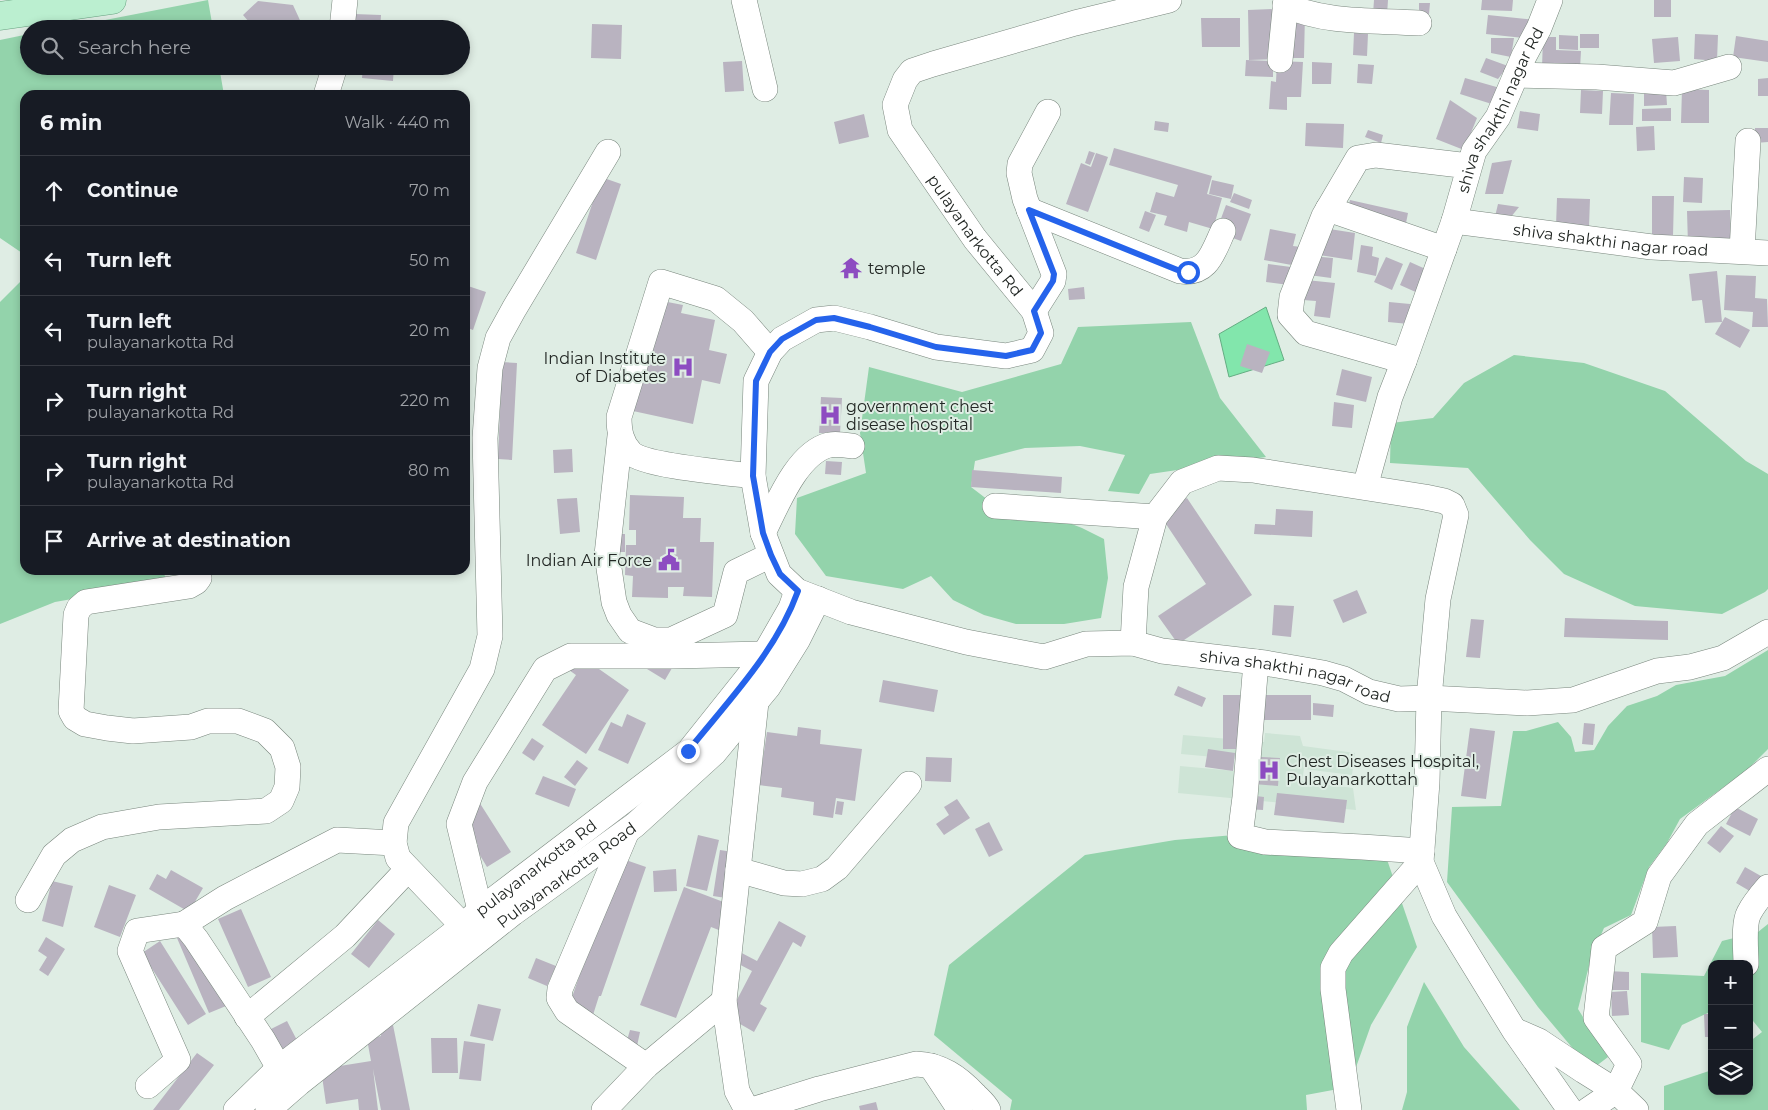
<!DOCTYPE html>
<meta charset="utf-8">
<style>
:root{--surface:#171b24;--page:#242831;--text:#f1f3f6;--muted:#9ea1a6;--line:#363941}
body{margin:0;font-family:Montserrat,sans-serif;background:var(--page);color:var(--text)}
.controls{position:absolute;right:15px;bottom:15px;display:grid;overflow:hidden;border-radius:10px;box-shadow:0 2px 8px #0003}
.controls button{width:45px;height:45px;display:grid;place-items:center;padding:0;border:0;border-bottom:1px solid var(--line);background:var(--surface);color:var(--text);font:25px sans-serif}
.stop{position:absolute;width:15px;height:15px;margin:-11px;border:4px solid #2563eb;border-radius:50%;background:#fff}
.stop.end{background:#2563eb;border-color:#fff;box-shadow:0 1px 5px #0008}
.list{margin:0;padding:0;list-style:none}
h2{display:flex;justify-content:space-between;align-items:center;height:65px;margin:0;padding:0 20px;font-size:21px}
h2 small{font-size:16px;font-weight:400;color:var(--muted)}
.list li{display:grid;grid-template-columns:32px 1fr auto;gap:15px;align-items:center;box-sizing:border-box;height:70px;padding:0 20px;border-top:1px solid var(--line)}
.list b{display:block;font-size:19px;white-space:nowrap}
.list p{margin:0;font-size:16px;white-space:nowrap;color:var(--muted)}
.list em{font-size:16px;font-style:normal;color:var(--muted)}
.icon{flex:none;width:28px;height:28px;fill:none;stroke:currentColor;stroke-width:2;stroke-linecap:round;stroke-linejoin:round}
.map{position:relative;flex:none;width:1768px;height:1110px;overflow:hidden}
.search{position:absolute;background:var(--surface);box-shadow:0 2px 8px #0003;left:20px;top:20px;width:450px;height:55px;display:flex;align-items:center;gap:12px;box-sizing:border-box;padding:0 18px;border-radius:28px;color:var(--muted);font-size:19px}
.panel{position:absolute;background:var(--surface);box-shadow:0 2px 8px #0003;left:20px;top:90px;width:450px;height:485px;border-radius:15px}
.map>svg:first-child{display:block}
.built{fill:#cee4d6}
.green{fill:#93d3ab}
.water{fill:#82e6ac;stroke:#65ad83}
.building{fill:#b9b3c0}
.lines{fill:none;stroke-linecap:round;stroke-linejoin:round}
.minor-casing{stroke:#79867d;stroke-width:26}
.major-casing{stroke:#68a280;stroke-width:29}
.minor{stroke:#fff;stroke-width:25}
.major{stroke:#bbefd0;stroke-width:28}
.route{stroke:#2563eb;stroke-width:6}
.labels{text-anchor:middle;stroke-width:4;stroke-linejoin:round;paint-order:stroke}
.street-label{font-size:16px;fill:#222724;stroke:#dfede4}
.poi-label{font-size:16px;fill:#222724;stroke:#dfede4;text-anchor:start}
</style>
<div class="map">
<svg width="1768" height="1110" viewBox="0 0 1768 1110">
<rect width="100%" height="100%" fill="#dfede4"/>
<path class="built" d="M1265,733L1300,736L1303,746L1355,753L1352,775L1304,769L1302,781L1353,788L1356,810L1178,793L1180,766L1235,771L1236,759L1181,754L1183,735L1264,742Z"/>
<path class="green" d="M208,0L213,29H59Z
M29,34V66H219L224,95H25V255L0,238V40Z
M25,277V570H161L169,582L55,602L0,624V302Z
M1191,322L1220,398L1266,457L1150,474L1139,494L1108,491L1125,455L1080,446L1025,448L975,461L971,487L1005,513H1043L1082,528L1104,539L1108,578L1101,618L1064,624H1016L984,615L953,600L931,576L903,589L826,576L795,534L797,498L866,473L860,433L869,367L962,392L1061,364L1078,327Z
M1514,355L1584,363L1665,391L1746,461L1768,474V589L1765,592L1722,614L1635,606L1564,574L1530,540L1468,468L1390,463L1391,423L1433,418L1464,383Z
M1768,650V749L1747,770L1680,819L1667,843L1649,867L1631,915L1604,928L1591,958L1578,1009L1608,1057L1591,1070L1538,1007L1447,882L1452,807L1501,806L1513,731H1526L1558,722L1571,737L1575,752L1594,750L1608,726L1627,706L1657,696L1676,685L1725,676Z
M1258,833L1381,842L1417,947L1371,1025L1349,1087L1306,1095L1307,1110H1010L1012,1100L934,1035L949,965L1085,855L1175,840Z
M1768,924V1110H1664V1086L1712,1070V1091H1749V1042L1762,1032L1749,1016V964H1712V1011L1682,1025L1669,1050L1641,1042V973L1704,976L1722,941L1758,932Z
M1424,982L1464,1047L1520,1110H1402L1407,1092V1027Z"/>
<path class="water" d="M1266,307L1284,360L1229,377L1219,334Z"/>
<path class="building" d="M1374,0H1388L1387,15L1373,14Z
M1482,0H1513L1512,11L1481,10Z
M1654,0H1671V17H1654Z
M258,1L293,5L304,29H255L243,15Z
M1419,3H1430L1429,14H1419Z
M1274,9L1276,59L1249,60L1248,10Z
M1283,12L1305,13L1304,58H1281Z
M354,14L381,15L380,29H353Z
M1488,15L1535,20L1534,39L1486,34Z
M1201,18H1240V47H1202Z
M592,24L622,25L621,59L591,58Z
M1354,33L1368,34L1367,56L1353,55Z
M1580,34H1599V48H1580Z
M1695,34L1718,35L1717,61L1694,59Z
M1559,35L1578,36V50L1559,49Z
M1736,36L1768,41V62L1733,57Z
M1543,37H1556V50L1581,51L1580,69L1542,68Z
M1678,37L1680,61L1654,63L1652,39Z
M1491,38H1514L1511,57L1491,53Z
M1486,58L1508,66L1498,79L1480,72Z
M1246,60L1273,61V77L1245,76Z
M742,61L744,91L725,92L723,62Z
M1277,61L1303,62L1301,97H1287V110L1269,109L1271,81L1276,82Z
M1312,62L1332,63L1331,84H1312Z
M1358,64L1374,65L1372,84L1357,83Z
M272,66H294L275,74Z
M363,66H394L393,81L362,78Z
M1465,78L1500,88L1495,105L1460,94Z
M1768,78V96H1758V79Z
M1682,89L1709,90V123H1681Z
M1581,90L1603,91L1602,114L1580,113Z
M1666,90L1667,105L1644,106V91Z
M1611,93L1634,94L1633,125H1609Z
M1450,100L1477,118L1464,150L1436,139Z
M1671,108V121H1642V109Z
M1520,111L1540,114L1538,131L1517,128Z
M864,114L869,137L839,144L834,122Z
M1155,121L1169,123L1168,132L1154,130Z
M1306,123L1344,124L1343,148L1305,146Z
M1654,126L1655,150L1637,151L1636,127Z
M1755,128H1768V142L1755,143Z
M1368,130L1383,135L1381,143L1365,137Z
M1114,148L1212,176L1207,194L1222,198L1213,229L1189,222L1187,232L1164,225L1167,216L1150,212L1156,192L1174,197L1178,185L1109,165Z
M1089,151L1095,153L1090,165L1085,163Z
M1096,153L1108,157L1088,212L1066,204L1081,163L1091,167Z
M1512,160L1503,194H1485L1492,163Z
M601,177L621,184L596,260L576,253Z
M1684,177L1703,178L1702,203L1683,202Z
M1212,180L1234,185L1231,199L1209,194Z
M1234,193L1252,200L1249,209L1230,202Z
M1652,196H1674L1673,236L1652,235Z
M1557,198L1590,199L1589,227L1556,226Z
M1350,200L1408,213L1402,243L1343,227Z
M1498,204L1519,207L1506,223L1493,225Z
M1226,205L1251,214L1241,241L1216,232Z
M1730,210L1731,244L1688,245L1687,211Z
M1145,211L1156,215L1149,232L1139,228Z
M1323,228L1355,233L1352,260L1319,255Z
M1270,229L1296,234L1293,246L1301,247L1297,266L1264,260Z
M1361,245L1373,247L1372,256L1379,258L1376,276L1357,272Z
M1311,256L1333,258L1331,278L1309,275Z
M1386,257L1403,264L1392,290L1374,282Z
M1410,262L1430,271L1420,294L1400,285Z
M1268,264L1291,267L1289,285L1266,282Z
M1717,271L1722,322L1705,323L1702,300L1692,301L1689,274Z
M1726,275L1756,276L1755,298L1767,299L1768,327H1752L1753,312L1724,310Z
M1306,280L1335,283L1330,318L1314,316L1316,301L1303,300Z
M468,286L486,292L473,330L465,327V295Z
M1084,287L1085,299L1069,300L1068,289Z
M657,300L683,305L681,313L715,320L709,350L727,354L720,384L702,380L693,424L633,411Z
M1389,302L1410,304L1409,324L1388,322Z
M1725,317L1750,330L1740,348L1715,334Z
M1247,344L1270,352L1262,373L1240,366Z
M502,362L517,363L512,460L498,459Z
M1342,369L1372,377L1366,402L1336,395Z
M821,397L842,398L840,434L819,433Z
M1334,402L1354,405L1352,428L1332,426Z
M572,449L573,472L554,473L553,450Z
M826,461L842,462L841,475L825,474Z
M972,470L1062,477L1061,493L971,487Z
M630,495L684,497L683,518H701L700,542H714L712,597L683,596L684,587H668V598L632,597L633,576L625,575L626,545H636V530H629Z
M577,498L580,532L560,534L557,499Z
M1187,498L1252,595L1178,644L1158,616L1206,584L1160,515Z
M1276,509L1313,511L1312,537L1254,534L1255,524L1275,525Z
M610,534H625V552H609Z
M1357,590L1367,613L1343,623L1333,600Z
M1274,605L1294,606L1291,637L1272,635Z
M1565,618L1668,621V640L1564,637Z
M1471,619L1484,620L1480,658L1466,657Z
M569,648L629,690L586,754L542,725L576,675L559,663Z
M657,652L675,663L665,680L647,669Z
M883,680L938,690L934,712L879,702Z
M1178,686L1206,698L1202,707L1174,695Z
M1223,695H1311V720H1245V749H1223Z
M1313,703L1334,705L1333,717L1313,715Z
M627,714L646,723L628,764L598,750L611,722L622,727Z
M1584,723L1595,724L1593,745L1582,744Z
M798,727L821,730L820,744L862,749L855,801L836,798L833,818L813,815L814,802L781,797L782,788L759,785L767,732L797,736Z
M1470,728L1495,731L1486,799L1461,796Z
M532,738L544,746L534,761L522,753Z
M1208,749L1235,753L1233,771L1205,767Z
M1243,756L1280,758L1278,786L1241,783Z
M926,757L952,758L951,782L925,781Z
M577,760L588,768L575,786L564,777Z
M543,776L576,789L569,807L535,794Z
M1277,793L1347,800L1344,823L1274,815Z
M474,794L511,852L487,867L475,847L478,845L454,808Z
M1248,795L1264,797L1263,810L1247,809Z
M957,799L970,818L944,835L936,824L949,815L944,807Z
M837,801L844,802L842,815L835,814Z
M1735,807L1758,819L1750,836L1726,824Z
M989,822L1003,850L989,857L975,829Z
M1721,826L1734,836L1720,853L1707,843Z
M698,835L719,840L707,891L686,886Z
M720,850L733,852L726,898L713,896Z
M620,858L646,867L601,996H599L593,1015L569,1006Z
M1745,867L1768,880L1760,897L1736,883Z
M676,869L677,891L654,892L653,871Z
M171,870L203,888L189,912L149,889L157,874L166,879Z
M52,881L73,886L63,927L42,921Z
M109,885L136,895L120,937L94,927Z
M684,887L734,906L724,932L711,927L676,1018L640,1005Z
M241,909L271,977L248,987L218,919Z
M378,920L395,934L369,968L351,954Z
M779,921L806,936L801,947L793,942L760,1004L767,1008L754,1032L728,1017L752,971L729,959L734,949L757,961Z
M1676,926L1678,957L1653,958L1652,927Z
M193,931L226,1006L209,1013L177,938Z
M46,937L65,949L48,976L39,970L47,957L38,951Z
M160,941L206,1014L188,1025L142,953Z
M536,958L556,966L547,986L528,978Z
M1606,971L1629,972V990H1606Z
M1627,991L1629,1015L1612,1016L1611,992Z
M478,1004L501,1009L493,1041L470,1036Z
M1704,1014H1712V1037H1705Z
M287,1021L301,1048L277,1059L263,1033Z
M393,1025L410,1110H381L373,1069L378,1110H359L358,1099L326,1104L321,1069L371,1061L367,1039L381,1036L379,1028Z
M630,1030L640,1032L637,1046L626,1044Z
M431,1038H457L458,1073H432Z
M464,1041L485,1044L481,1081L459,1079Z
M197,1053L214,1065L179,1110H153Z
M876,1102L878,1110H860L859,1106Z"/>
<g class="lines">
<g class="minor-casing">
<g id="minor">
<path d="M744,0L765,89"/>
<path id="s1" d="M1169,0L1075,23L933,64L912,71L905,80L895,105L900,130L975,239L1034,311L1041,333L1032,350L1006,356L936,347L870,327L834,318L816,320L782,339L770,352L756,381L753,476L763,533L779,574L797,591L851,612L966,642L1044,657L1086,644L1133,643L1162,651L1265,663L1323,673L1344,679L1369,692L1399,699L1429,698L1527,703L1573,700L1657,671L1690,667L1723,658L1768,632"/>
<path d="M1285,5C1327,24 1375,20 1419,23"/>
<path d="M342,29L345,0"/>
<path d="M1280,60L1286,0"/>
<path d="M1516,75L1597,77L1674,83L1729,67"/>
<path d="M326,95L335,66"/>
<path id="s2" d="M1469,166L1376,155L1358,158L1324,216L1292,297L1290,315L1306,333L1404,361L1454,221L1474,151L1498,117L1524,56L1539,28L1550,0"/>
<path d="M1328,209L1444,249"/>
<path d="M1029,210L1180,271C1208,275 1213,252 1223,231"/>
<path id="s3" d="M1454,221L1652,247L1768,253"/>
<path d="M1742,251L1748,141"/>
<path d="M1034,311L1053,281L1054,274L1025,199L1019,173L1020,164L1048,112"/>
<path d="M620,436L607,555L614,602L619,615L630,631L654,640H671L725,615L736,572L771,555"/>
<path d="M753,476C730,473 645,466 631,453C621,443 619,431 619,417L661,282L716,299L743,321L770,352"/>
<path d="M1365,487L1390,397L1404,361"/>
<path d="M995,506L1155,517"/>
<path d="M763,533C777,505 797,453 829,445C836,444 845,445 852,446"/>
<path d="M1133,643L1136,587L1155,517L1182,482L1218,468L1253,470L1425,497L1444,501L1452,505L1456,515L1438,599L1429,698L1427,782L1421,862L1444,916L1514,1030L1570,1110"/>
<path d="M1256,662L1245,797L1240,836L1265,842L1362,847L1422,851"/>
<path d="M627,831L560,989L559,998L567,1011L646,1066"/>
<path d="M738,870L784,883L802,884L822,879L837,868L909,784"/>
<path d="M28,900L54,855L72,840L102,827L159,817L266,811L281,801L287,787L288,767L282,748L265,731L238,721H208L191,727L133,731L107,728L85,724L75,718L71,711L76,615L79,608L86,602L189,586L196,582L199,578L196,570"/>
<path d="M480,910L459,824L475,782L545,669L571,656H673L765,654"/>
<path d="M184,924L225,898L337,840L394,843"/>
<path d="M463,926L398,858L394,843L396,823L482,669L490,636L485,438L490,368L498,338L514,309L608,152"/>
<path d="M1746,964C1746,951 1743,924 1749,913C1754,903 1761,895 1768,887"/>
<path d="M247,1017L345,936L408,869"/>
<path d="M1516,1031L1539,1041L1584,1071L1616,1091L1636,1110"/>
<path d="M931,1066L960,1110"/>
<path d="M148,1086L178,1060L130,951L137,931L184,924L196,939L263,1040L279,1068"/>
<path id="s4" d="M236,1110L279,1068L463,926L480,910L689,751L760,662L791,608L797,591"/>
<path id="s5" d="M268,1110L299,1083L513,913L635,825L714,753L768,687L798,639L818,599"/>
<path d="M604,1110L646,1066L724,1001"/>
<path d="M747,1110L737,1091L724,1001L756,702"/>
<path d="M752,1110L819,1089L916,1064C941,1065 958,1077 975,1095C980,1100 985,1104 988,1110"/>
<path d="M1349,1110L1333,989V968L1341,953L1421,862"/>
<path d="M1588,1110L1616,1091L1629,1064L1596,1018L1604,948L1645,922L1659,876L1697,824L1768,769"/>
</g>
</g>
<g class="major-casing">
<path id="major" d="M0,16L112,0"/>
</g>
<use href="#minor" class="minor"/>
<use href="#major" class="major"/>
</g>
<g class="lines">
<path class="route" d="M688,751C728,701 776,652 798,591L780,574L771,555L763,533L753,476L756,381L770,352L782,339L816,320L834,318L870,327L936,347L1006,356L1032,350L1041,333L1034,311L1053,281L1054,274L1029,210L1180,271L1188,272"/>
</g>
<defs>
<g id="temple-bare" transform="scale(1.725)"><path d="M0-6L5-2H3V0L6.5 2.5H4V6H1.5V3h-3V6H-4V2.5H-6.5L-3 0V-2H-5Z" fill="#8d4cc1" stroke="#dfede4" stroke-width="2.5" paint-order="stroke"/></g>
<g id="hospital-bare" transform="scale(1.725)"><path d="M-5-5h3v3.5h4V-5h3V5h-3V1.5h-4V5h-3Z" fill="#8d4cc1" stroke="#dfede4" stroke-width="2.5" paint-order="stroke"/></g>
<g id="civic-bare" transform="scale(1.725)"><path d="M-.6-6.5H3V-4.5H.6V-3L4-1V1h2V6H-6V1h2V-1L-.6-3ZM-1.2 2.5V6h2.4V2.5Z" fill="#8d4cc1" stroke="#dfede4" stroke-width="2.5" paint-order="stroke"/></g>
</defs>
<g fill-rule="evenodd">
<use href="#temple-bare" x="851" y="268"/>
<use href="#hospital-bare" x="683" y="367"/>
<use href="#hospital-bare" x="830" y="415"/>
<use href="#civic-bare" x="669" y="560"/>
<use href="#hospital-bare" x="1269" y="770"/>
</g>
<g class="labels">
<g class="street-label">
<text dy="6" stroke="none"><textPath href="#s2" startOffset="680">shiva shakthi nagar Rd</textPath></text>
<text dy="6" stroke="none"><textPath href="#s1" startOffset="460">pulayanarkotta Rd</textPath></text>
<text dy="6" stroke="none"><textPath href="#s3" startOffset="158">shiva shakthi nagar road</textPath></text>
<text dy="6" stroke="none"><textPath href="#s1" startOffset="1644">shiva shakthi nagar road</textPath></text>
<text dy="6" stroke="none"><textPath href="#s4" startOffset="386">pulayanarkotta Rd</textPath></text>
<text dy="6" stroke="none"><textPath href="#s5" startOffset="380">Pulayanarkotta Road</textPath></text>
</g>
<g class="poi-label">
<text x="868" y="274">temple</text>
<text x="666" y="364" text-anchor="end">Indian Institute<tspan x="666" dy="18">of Diabetes</tspan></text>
<text x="846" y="412">government chest<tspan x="846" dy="18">disease hospital</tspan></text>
<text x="652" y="566" text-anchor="end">Indian Air Force</text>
<text x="1286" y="767">Chest Diseases Hospital,<tspan x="1286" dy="18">Pulayanarkottah</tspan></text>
</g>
</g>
</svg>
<div class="controls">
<button>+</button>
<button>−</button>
<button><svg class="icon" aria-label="layers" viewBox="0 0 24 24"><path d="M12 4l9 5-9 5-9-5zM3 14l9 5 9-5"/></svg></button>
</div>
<div class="stop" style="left:1188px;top:272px"></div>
<div class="stop end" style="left:688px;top:751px"></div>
<div class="search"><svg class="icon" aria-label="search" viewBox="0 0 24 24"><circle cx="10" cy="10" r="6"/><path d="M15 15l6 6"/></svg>Search here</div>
<section class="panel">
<h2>6 min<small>Walk · 440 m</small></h2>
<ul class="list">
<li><svg class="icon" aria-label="ahead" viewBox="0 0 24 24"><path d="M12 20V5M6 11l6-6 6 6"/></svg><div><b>Continue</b></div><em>70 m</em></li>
<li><svg class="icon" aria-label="left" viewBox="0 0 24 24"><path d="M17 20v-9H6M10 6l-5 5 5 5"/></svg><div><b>Turn left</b></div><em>50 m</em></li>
<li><svg class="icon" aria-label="left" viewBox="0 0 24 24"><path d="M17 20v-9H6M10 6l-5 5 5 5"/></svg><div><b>Turn left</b><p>pulayanarkotta Rd</p></div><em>20 m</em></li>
<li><svg class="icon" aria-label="right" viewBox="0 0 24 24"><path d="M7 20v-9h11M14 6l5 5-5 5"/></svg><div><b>Turn right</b><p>pulayanarkotta Rd</p></div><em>220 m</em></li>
<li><svg class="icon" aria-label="right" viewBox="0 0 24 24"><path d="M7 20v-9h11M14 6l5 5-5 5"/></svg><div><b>Turn right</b><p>pulayanarkotta Rd</p></div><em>80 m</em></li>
<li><svg class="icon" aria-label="arrive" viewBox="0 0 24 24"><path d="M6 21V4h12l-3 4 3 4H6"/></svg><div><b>Arrive at destination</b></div></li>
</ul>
</section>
</div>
